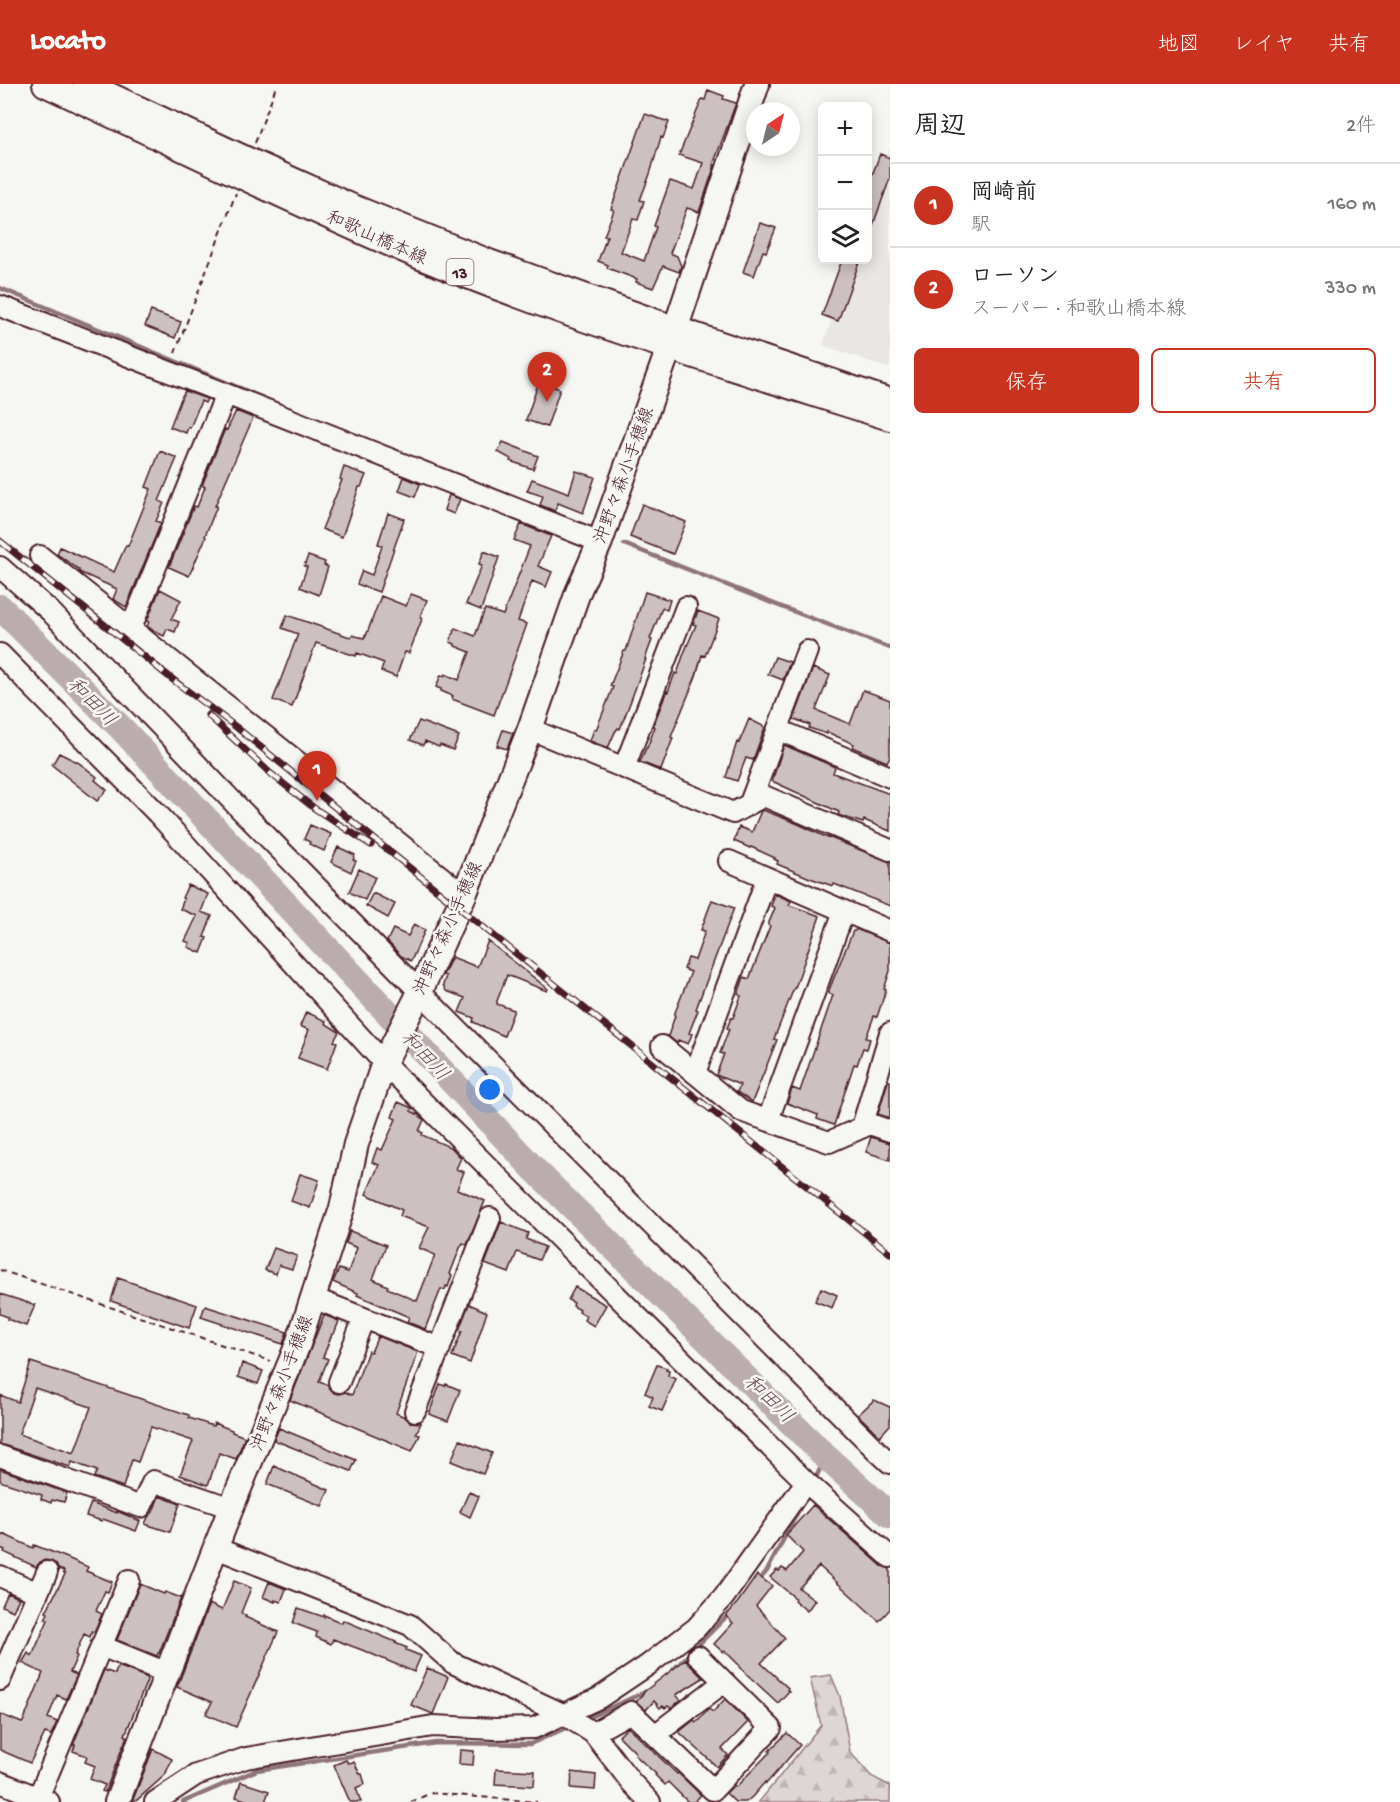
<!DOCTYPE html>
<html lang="ja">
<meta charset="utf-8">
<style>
:root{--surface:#fff;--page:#f2f2f2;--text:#222;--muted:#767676;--line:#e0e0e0;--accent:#c8321e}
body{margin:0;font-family:"Gochi Hand","Klee One",sans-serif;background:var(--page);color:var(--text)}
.controls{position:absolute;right:18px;top:18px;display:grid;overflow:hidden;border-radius:9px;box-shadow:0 3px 15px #0003}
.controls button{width:54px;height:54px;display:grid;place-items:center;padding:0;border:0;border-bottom:2px solid var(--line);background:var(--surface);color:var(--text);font:30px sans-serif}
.compass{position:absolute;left:746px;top:18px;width:54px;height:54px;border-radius:50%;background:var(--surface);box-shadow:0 3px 15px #0003;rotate:35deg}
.you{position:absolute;left:490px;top:1006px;width:21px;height:21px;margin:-15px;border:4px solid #fff;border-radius:50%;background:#1a73e8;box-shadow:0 0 0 9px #1a73e833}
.badge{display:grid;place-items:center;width:39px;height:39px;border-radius:50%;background:var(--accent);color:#fff;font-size:20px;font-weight:700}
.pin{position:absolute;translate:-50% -50px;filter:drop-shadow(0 2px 3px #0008)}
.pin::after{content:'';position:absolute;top:32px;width:21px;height:18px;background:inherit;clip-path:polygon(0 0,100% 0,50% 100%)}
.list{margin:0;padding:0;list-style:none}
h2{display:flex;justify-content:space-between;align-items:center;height:78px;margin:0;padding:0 24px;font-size:26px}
h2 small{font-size:20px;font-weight:400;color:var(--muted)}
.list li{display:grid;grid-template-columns:39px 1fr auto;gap:18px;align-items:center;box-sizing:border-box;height:84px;padding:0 24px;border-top:2px solid var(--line)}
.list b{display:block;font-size:22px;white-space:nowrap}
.list p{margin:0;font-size:20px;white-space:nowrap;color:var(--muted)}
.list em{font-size:20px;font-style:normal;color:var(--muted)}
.actions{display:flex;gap:12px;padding:18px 24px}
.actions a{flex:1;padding:14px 0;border:2px solid var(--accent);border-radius:9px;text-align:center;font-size:21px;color:var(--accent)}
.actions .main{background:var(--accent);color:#fff}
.icon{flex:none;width:33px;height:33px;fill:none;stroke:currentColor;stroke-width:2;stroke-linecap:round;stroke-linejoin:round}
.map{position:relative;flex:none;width:890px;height:1718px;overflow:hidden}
header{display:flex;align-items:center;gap:36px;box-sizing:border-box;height:84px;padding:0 30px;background:var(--accent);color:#fff}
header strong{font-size:28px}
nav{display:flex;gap:33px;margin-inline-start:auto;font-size:21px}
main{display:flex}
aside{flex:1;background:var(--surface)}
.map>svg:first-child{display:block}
.built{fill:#e9e6e3}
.forest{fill:url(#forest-firs);stroke:#947a80;stroke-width:1.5}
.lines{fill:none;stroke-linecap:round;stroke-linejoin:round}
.stream{stroke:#8e747a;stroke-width:4.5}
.river{stroke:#bbadae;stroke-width:26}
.building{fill:#ccc1c0;stroke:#4a1f2b;stroke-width:1.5;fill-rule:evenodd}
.minor-casing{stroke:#4a1f2b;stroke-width:24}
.major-casing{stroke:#4a1f2b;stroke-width:28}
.path{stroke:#4a1f2b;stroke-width:2;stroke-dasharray:6 4.5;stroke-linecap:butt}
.minor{stroke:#f6f6f2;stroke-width:20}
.major{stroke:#f6f6f2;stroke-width:24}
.rail-casing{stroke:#4a1f2b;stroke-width:7}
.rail{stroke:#f6f6f2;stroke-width:4.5;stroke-dasharray:14;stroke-linecap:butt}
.labels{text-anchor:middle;stroke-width:5;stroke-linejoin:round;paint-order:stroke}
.shield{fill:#f6f6f2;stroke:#7e6067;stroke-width:1.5}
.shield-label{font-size:16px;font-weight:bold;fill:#4a1f2b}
.street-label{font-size:18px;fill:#4a1f2b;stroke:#f6f6f2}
.water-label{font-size:20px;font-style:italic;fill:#6c4a52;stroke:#f6f6f2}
</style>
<header>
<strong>Locato</strong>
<nav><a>地図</a><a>レイヤ</a><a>共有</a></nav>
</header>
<main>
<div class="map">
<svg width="890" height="1718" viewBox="0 0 890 1718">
<defs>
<pattern id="forest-firs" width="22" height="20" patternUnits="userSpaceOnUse" patternTransform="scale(1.5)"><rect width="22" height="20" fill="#ddd6d5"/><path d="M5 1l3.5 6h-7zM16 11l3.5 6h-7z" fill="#bfb7b7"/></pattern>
</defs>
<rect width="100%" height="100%" fill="#f6f6f2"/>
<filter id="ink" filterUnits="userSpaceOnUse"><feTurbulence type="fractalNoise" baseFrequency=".0167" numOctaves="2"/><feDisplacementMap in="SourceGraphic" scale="12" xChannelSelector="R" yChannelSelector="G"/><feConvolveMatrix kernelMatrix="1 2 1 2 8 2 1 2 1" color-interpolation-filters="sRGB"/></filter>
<g filter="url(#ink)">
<path class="built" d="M890,63V285L823,261L852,176H868V129Z"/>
<path class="forest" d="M831,1591L840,1612L850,1668L871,1692L890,1702V1718H759L821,1641L810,1594Z"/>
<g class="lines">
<path class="stream" d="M0,204L297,328
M539,423L559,432
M624,460L787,525L890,564
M814,1397L826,1373
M759,1496L767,1487L803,1418
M674,1585L729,1530
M583,1636L649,1606
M183,1718L257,1686L436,1659L530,1660L570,1642"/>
<path class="river" d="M0,523L121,644L534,1085L826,1373L890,1431"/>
</g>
<path class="building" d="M708,6L724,12L723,15L736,19L713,81H715L699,128L687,124L670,169L677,172L681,182L679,188L663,182L653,204L636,198L637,195L607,184L608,181L598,177L607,152H604L614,126L611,125L645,30L669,38L663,54L661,53L650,90L640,116L644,117L638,136L633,135L621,168L644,177L656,143L654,142L670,97L694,105L703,79L679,71L702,15L705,16Z
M880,70L890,74V94L869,152H867V105Z
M760,139L776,144L766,168L763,167L754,192L743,188Z
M842,176H860L838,237L822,231Z
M151,227L181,238L175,254L145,242Z
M539,297L560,305L547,343L526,336Z
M185,307L207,315L205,319L201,317L190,344L188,343L186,349L170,343L182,312Z
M236,327L253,334L215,422H217L205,452L206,453L189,492L169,483L194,422L197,423L205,403L203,402V399L225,345L227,346Z
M503,358L538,372L533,385L510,377L511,375L498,368Z
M160,367L177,374L159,417L164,419L156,437L161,439L126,523L113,515L117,505L79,488V486L57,470L60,463L114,488L126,461L128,462L151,405L146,403Z
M344,383L366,391L361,403H359L342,453L322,445L342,396L340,395Z
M576,387L595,393L583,429L558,419L555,427L540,421L543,412L527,407L532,395L569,409Z
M404,393L420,400L415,413L399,407Z
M449,411L460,415L454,430L444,426Z
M642,420L686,438L673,470L630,453Z
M388,429L404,435L379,508L357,500L362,487L372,491L381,465L382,461L378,460Z
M521,440L551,452L538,482L552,488L546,503L532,497L518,537L527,540L494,631L452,615L453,612L441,607V605L436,603L441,591L444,592L445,590L459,596L470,568L455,562V560L450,558L455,544L475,552L485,525L503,531L530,462L514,456Z
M484,467L499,473L481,526L466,520L482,481L479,480Z
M308,472L325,478L324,481L328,483L319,511L300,503L307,483L304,482Z
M160,505L181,516L171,535L179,538L175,548L167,545L164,552L154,547L147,542L149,538L147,537Z
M645,508L670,516L667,526L662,524L650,555L652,556L645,575H646L630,619L620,645L618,644L615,648L608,664L590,657L594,645L596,646L604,626L613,603L610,602L624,567H626Z
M411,510L427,516L420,534L422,535L409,569L405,568L396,593L381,587L384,579L357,569L356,572L316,559L292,623L273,616L298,550L282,544L287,531L347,552L351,553L352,551L364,554L365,551L366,552L381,512L406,522Z
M698,527L719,535L705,572L702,571L696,592L671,653L673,654L661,686L640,678L646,664H647L655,643L653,642L667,607L668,608L675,589L677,590L684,569L696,541L693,540Z
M775,573L790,578L783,596L768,590Z
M813,584L830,591L816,626L850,640L863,606L890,616V672L887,678L852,663L854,660L827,648V650L809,644L810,641L794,635Z
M749,635L765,643L753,676L746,674L737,697L726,693L737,658L739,659Z
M419,637L459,652L453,666L440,661L439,663L425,657L423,661L410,656Z
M503,646L513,649L507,665L497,662Z
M784,661L835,683L833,689L890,710V747L864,736L863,739L838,731L839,728L772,697Z
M59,669L79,679L97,693L95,696L107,706L97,717L52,681Z
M763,726L796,739L828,754V753L890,778V822L834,800L833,802L810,794L777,780L778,777L774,775L775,774L751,763L750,764L734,757L739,743L752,748L761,727Z
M310,741L331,750L324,767L309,760L310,758L304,755Z
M338,763L355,771L353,776L356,777L351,788L331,778Z
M359,785L375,793L365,816L349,808Z
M188,801L208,810L201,828L212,832L204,853L207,854L201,869L188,863L190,859L185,857L197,832L180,825L184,815L182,814Z
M373,809L395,820L388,834L366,822Z
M775,810L791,817L789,821L820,832L795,904H794L774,955L777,956L752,1018L737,1008L740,1001L716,991L724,970L720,969L729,945L727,944L731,934H733L741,912L738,910L744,893L749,895L770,842L768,841L775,824L771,822Z
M712,816L734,824L696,925L698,926L689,949L692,950L688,960L678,956L677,959L668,952L675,932L674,931L691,888L684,885L688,874L695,876L705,847L701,846Z
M414,840L425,846L411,877L401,872L387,857L393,845L408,852Z
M856,845L890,859V887L884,905L886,906L877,933L874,932L866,954L870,955L867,965L863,964L857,981L854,980L834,1041L817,1035L818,1031L787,1019L792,1004L800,1007L833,911L828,909L833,896L853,847H855Z
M488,857L548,905L547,907L507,891L497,917V920L514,926L504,952L473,938L474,934L459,928L465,914L446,907L443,901L446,892L443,891L452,873L477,883Z
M306,928L326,937L325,939L339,948L334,957L337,958L327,985L298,974L309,946L300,942Z
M888,997H890V1034L878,1030Z
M398,1018L412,1024L411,1027L419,1031L424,1036L419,1047L423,1049L422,1051L452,1064L461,1074L456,1085L464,1088L457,1105L485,1117L467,1161L463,1159L460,1164L450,1190L452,1191L448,1203L446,1202L445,1206L441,1205L425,1245L407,1238L409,1233L357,1211L358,1209L333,1198L339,1185L348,1188L357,1164L346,1159L350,1147L386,1161L373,1195L388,1202L387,1204L417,1217L435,1171L419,1164L429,1143L400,1132L402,1126L366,1110L379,1081L372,1078L377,1064L382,1066L396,1035L392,1033Z
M871,1053L890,1059V1076L866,1068Z
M300,1090L319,1096L310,1124L291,1117Z
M501,1138L528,1149L526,1155L545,1163L539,1176L517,1168L509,1189L485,1180Z
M274,1164L297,1172L292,1185L279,1181L276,1190L265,1186Z
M118,1194L197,1221L189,1244L111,1217Z
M575,1203L606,1221L594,1242L584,1236L586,1232L579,1228L580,1226L573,1222L574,1219L568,1216Z
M821,1204L837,1211L832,1224L815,1217Z
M0,1210L35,1221L26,1242L7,1235L8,1233L0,1230Z
M469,1220L487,1228L470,1279L452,1272L462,1247L459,1246Z
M205,1222L287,1248L283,1260L201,1233Z
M324,1231L339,1237L334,1250H332L323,1273L328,1275L319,1298L328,1301L334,1309L340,1310L345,1308L352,1311L368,1267L371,1268L378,1252L418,1268L396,1329L405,1333L410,1338L421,1339L416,1350L420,1351L412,1367L290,1316Z
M31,1278L189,1331V1334L213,1342L214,1339L232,1346V1348L245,1353L236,1375L219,1369L208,1401L180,1391L193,1357L151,1343L138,1378L132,1376L123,1403L94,1393L97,1387L72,1378L70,1383L0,1360V1311L18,1318ZM35,1304L91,1323L74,1369L19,1350Z
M242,1279L263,1287L258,1300L238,1293Z
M657,1281L667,1284L666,1286L669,1287L668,1292L676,1295L662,1327L649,1322L653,1313L645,1309Z
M440,1300L445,1302L446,1300L460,1306L448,1337L429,1330Z
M874,1316L890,1323V1341L880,1352L858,1331Z
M279,1344L356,1376L351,1387L274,1356Z
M460,1356L492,1369L483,1390L451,1377Z
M274,1382L329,1406L322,1422L267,1400Z
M0,1385L67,1409L64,1418L56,1416L55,1417L52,1416L51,1419L41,1415L42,1411L0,1397Z
M469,1408L479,1412L470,1433L460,1428Z
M159,1412L180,1420L170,1448L145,1440L148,1433L153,1428Z
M91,1419L117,1429V1427L140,1437L136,1447L103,1435L102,1437L86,1432Z
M813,1421L882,1482L890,1485V1525L879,1537L819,1482L799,1504L815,1516L807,1527L794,1516L795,1514L770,1493L777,1486L779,1487L782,1484L787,1487L803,1468L786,1451Z
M3,1450L33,1464L34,1461L65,1473L88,1483L86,1487L112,1498L108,1508L105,1507L96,1527L102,1530L94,1548L92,1547L90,1553L84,1550L75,1571L77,1572L70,1588L77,1591L66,1615L57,1611L48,1634L57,1638L51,1651L45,1649L30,1679L0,1666V1630L22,1639L23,1638L43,1589L22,1579L28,1569L32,1572L48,1536L45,1535L48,1529L46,1528L65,1490L63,1489L64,1487L58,1485L56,1480L51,1477L45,1476L40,1478L36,1483L4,1468L5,1466L0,1464V1457Z
M757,1491L772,1502L756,1522L785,1554L761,1579L788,1604L787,1606L789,1607L778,1619L739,1583L740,1582L725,1567L723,1568L714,1560L733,1539L726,1532L738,1518Z
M234,1497L251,1504L241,1529L246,1532L245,1533L278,1548L236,1643L206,1630L212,1618L177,1603L209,1520L222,1526Z
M269,1498L286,1505L281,1518L275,1516V1518L263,1513Z
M140,1500L164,1510L165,1508L181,1514L159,1569H158L157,1572L117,1556Z
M8,1509L19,1514L13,1527L2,1522Z
M298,1524L324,1533V1531L342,1539L343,1536L396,1558L395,1559L407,1564L406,1566L421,1572L414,1588L362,1566L333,1555L331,1560L316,1553L317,1548L293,1539Z
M686,1575L690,1581L703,1594L676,1611L681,1616L671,1624L668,1622L665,1624L663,1622L660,1624L654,1617L646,1626L636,1618L645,1607Z
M118,1582L148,1594L125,1651L127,1652L105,1708L102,1707L105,1701L90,1695L95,1682L85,1678L87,1672L73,1667L75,1661H73L104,1586L115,1590Z
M427,1584L448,1593L433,1630L411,1621Z
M725,1615L748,1638L722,1665L728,1671L717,1683L679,1648L694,1636L696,1638L709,1625L713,1628Z
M628,1643L677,1690L678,1689L701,1711L694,1718H688L668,1698L665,1701L655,1691L656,1690L635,1671L636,1669L619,1652Z
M787,1649L800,1661L766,1700L765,1698L752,1713L746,1718H735L726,1709L734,1701L736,1703L770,1668L769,1667Z
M153,1665L172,1675L165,1691L137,1716L132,1718Z
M460,1666L474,1667L473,1681L459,1680Z
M346,1676L348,1679L354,1678L360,1690H362L365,1700L356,1704L361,1718H350L334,1681Z
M496,1685L535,1687L534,1702L495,1700Z
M572,1688L596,1691L595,1706L571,1704Z
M241,1698L269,1707L265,1718H252L236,1713Z"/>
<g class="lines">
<g class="minor-casing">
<path id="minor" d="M0,222L226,310L600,458
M40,472L464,811
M0,483L50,527L238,723L419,907L878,1368L890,1379
M131,544L226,310
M0,570L157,729L384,979L631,1226L806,1398L890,1473
M530,645L733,729L764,712L890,766
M779,646L890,693
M624,684L686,523
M750,719L807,567
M729,777L890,847
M662,962L741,1027L829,1058L870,1040L890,1047
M695,989L767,794
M768,1036L844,827
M862,1043L890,949
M313,1214L440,1264
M339,1298L364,1234
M415,1327L490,1134
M0,1372L141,1423L153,1397L231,1424
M216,1464L410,1541L453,1579L565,1631L593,1649L631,1698L650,1718
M0,1492L38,1509
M101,1562L167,1589
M0,1596L47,1488
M593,1649L631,1628L713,1706L771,1644L698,1572
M655,1651L724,1598
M0,1698L49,1718
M38,1714L129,1496
M155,1718L196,1691L246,1674L433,1642L495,1645L534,1644L599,1614L648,1581L696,1544L724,1513L806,1398"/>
</g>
<g class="major-casing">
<path id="major" d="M45,0C171,58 295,120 423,174C575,237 733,284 890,334
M86,0L248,76L355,124L489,178L676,245L890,317
M117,1718L231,1424L298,1260L342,1124L356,1060L384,979L417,914L464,811L530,645L578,508L600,458L669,264L757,0"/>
</g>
<path class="path" d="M255,59L277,0
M175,269L236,109
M0,1186L270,1277
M411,1718L431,1709L537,1718"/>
<use href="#minor" class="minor"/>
<use href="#major" class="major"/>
<g class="rail-casing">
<path id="rail" d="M0,457L173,596L236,643L458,823L890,1169
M208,631L270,689L314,724L371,761"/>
</g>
<use href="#rail" class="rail"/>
</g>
</g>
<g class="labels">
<rect class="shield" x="446.5" y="175" width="27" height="26" rx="4.5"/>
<g class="shield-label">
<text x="460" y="194">13</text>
</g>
<g class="street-label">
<text transform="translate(377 153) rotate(24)" y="6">和歌山橋本線</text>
<text transform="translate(623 391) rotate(-70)" y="6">沖野々森小手穂線</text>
<text transform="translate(447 844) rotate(-66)" y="6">沖野々森小手穂線</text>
<text transform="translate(281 1299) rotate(-69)" y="6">沖野々森小手穂線</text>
</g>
<g class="water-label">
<text transform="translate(93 617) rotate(45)" y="7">和田川</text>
<text transform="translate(426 971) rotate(47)" y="7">和田川</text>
<text transform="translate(770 1314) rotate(44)" y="7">和田川</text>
</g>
</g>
</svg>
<div class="controls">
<button>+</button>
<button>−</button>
<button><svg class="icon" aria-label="layers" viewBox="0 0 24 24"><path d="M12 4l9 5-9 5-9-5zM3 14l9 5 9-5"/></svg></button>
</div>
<svg class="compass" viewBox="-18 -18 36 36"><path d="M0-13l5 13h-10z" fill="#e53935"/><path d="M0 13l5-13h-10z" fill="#767676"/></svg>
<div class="you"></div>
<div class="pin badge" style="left:317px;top:717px">1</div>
<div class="pin badge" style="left:547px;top:318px">2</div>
</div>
<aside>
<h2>周辺<small>2件</small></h2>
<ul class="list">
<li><span class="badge">1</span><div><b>岡崎前</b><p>駅</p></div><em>160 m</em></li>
<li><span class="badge">2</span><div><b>ローソン</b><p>スーパー · 和歌山橋本線</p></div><em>330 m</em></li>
</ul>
<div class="actions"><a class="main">保存</a><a>共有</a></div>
</aside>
</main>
